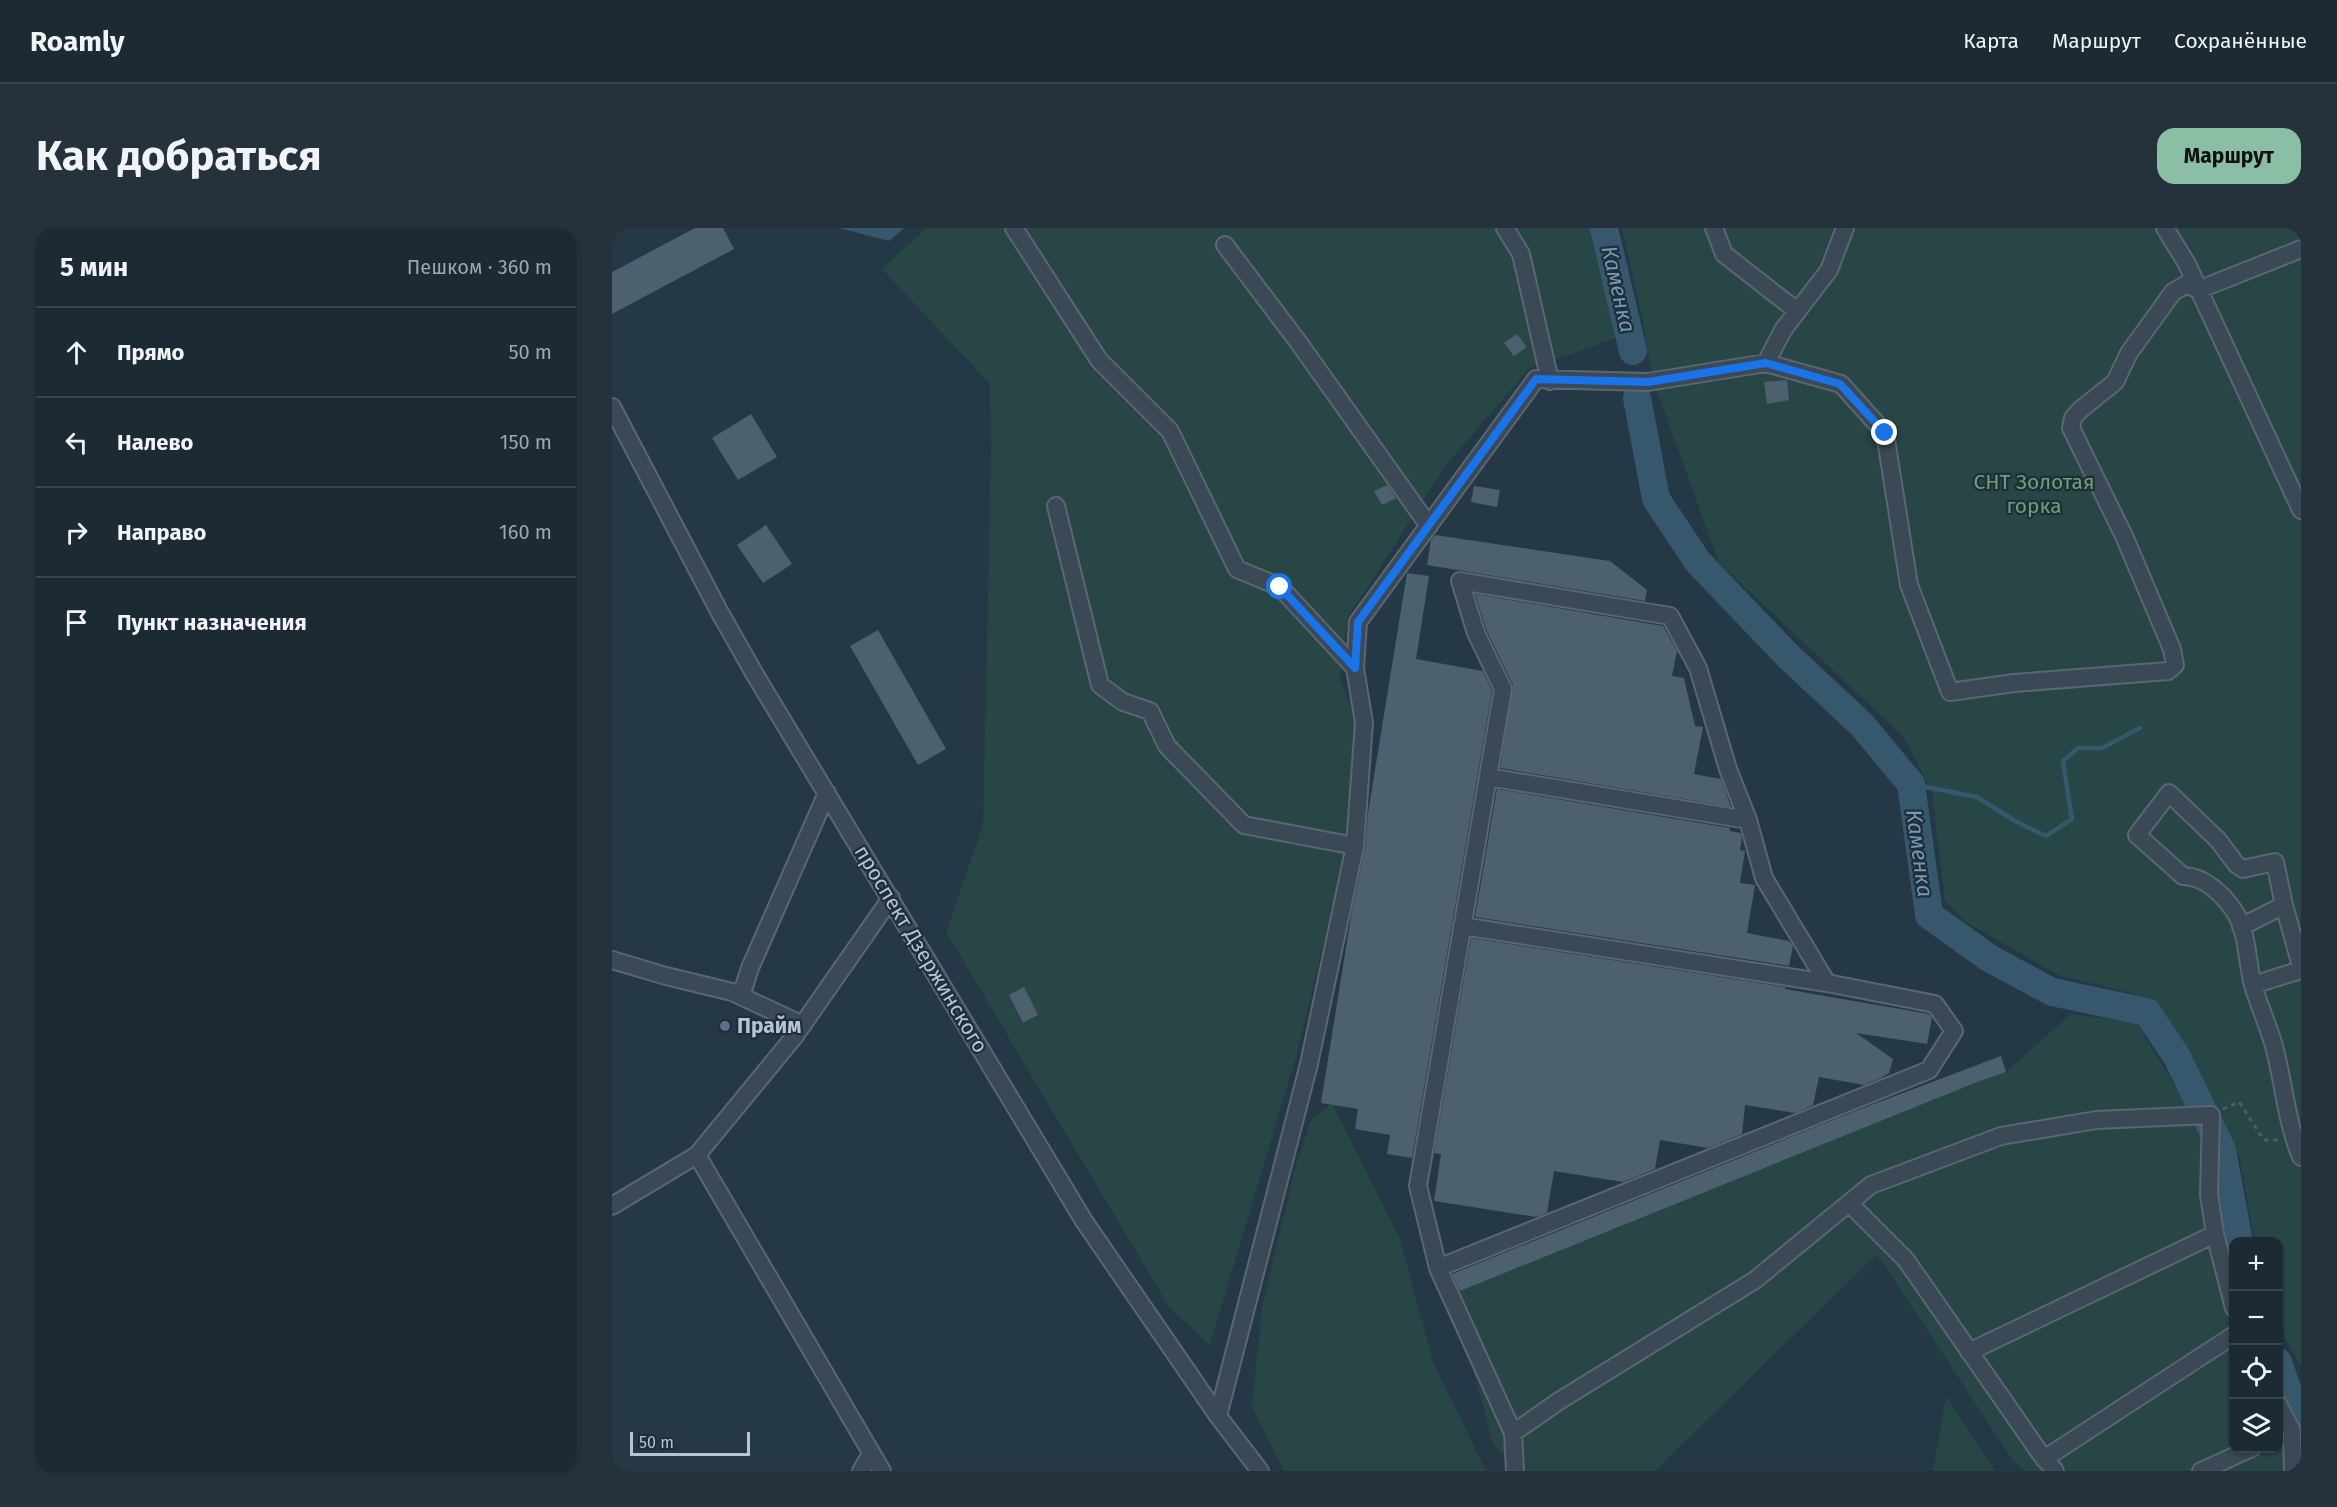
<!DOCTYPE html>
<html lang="ru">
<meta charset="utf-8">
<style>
:root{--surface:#1c2a34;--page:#25323c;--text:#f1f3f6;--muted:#a0a7ac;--line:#3a464f;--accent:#8abfa5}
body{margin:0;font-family:"Fira Sans",sans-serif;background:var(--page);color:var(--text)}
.controls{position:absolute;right:18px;bottom:18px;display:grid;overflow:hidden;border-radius:12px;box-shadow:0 2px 4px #0004}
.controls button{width:54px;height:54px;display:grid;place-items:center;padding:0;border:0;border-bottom:2px solid var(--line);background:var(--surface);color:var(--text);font:30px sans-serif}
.scale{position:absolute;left:18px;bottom:15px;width:120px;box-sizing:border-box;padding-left:6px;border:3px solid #b8c4ce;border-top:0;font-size:16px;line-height:21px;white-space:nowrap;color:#b8c4ce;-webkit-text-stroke:4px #1e2e3a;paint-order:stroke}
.stop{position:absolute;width:18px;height:18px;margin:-14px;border:4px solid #1a73e8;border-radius:50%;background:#fff}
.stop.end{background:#1a73e8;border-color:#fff;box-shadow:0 2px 6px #0008}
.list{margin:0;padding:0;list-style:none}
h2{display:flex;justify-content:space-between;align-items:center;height:78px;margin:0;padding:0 24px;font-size:26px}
h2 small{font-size:20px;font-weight:400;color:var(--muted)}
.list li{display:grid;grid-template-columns:39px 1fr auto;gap:18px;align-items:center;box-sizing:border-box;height:90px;padding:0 24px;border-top:2px solid var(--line)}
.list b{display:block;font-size:22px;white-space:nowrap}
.list em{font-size:20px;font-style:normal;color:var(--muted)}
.icon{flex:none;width:33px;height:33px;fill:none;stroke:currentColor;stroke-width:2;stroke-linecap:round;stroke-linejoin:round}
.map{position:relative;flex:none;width:1689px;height:1243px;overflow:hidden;border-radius:18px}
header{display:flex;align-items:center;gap:36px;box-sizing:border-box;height:84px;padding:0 30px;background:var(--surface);border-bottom:2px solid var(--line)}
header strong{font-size:28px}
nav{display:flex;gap:33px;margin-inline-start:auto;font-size:21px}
.intro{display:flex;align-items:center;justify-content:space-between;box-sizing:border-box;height:144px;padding:0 36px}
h1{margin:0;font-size:42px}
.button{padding:15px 27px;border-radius:18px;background:var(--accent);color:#111;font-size:21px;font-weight:700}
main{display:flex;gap:36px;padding:0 36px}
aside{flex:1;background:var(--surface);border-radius:18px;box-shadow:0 2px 4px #0004}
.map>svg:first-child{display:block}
.green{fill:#274645}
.water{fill:#37576d}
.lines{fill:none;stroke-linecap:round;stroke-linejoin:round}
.stream{stroke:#37576d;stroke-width:4.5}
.river{stroke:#37576d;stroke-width:28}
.building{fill:#4c606e}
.minor-casing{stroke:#586772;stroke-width:20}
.path{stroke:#466261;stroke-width:3;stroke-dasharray:4.5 4.5;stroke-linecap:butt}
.minor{stroke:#3a4955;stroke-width:16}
.route{stroke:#1a73e8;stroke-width:8}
.service-dot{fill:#5c6f8a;stroke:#1e2e3a;stroke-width:2}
.labels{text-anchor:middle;stroke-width:4.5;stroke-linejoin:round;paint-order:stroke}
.park-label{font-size:21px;fill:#6da171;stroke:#1e2e3a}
.street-label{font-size:21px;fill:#b8c4ce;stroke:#1e2e3a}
.poi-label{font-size:21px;font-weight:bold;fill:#b8c4ce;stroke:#1e2e3a;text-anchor:start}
.water-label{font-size:22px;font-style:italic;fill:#7599b3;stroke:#1e2e3a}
</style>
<header>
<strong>Roamly</strong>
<nav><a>Карта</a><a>Маршрут</a><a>Сохранённые</a></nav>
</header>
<div class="intro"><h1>Как добраться</h1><a class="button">Маршрут</a></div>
<main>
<aside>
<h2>5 мин<small>Пешком · 360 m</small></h2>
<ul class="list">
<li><svg class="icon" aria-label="ahead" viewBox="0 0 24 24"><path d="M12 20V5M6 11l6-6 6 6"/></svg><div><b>Прямо</b></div><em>50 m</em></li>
<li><svg class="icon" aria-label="left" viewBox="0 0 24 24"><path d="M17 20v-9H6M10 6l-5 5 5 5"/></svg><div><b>Налево</b></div><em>150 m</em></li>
<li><svg class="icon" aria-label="right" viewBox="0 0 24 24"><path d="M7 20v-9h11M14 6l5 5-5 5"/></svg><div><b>Направо</b></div><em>160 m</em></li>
<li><svg class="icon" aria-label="arrive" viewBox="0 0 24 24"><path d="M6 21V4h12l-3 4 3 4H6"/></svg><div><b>Пункт назначения</b></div></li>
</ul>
</aside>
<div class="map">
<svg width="1689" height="1243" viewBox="0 0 1689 1243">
<rect width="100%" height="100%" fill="#253846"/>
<path class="green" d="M315,0H982L1004,110L917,141L834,237L736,389L728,451L744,492L731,638L684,829L598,1117L557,1079L334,704L371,597L379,224L378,156L270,41Z
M1010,0H1689V1139L1673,1109L1667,1088L1666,1014L1642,1013L1628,930L1591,852L1539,770L1446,747L1354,694L1333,673L1320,564L1291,508L1107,335L1041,152L1030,90Z
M1459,786L1525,795L1583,891L1605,946L1621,1067L1622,1220H1666L1667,1179L1681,1243H1412L1400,1231L1265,1026L1043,1243H907L881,1216L841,1066L1363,855L1394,844Z
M720,875L788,1011L821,1134L874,1243H672L640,1178L650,1079L684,937L699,892Z
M1334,1168L1383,1243H1321Z"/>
<path class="water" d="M227,0H292L277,13Z"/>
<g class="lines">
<path class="stream" d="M1299,556L1365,569L1403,593L1434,608L1460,591L1451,533L1466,520H1490L1528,500"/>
<path class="river" d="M992,0L1021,123
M1025,170L1044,271L1086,334L1176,428L1250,497L1299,556L1317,687L1377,730L1440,764L1535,784L1565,829L1610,922L1627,1014
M1666,1134L1689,1202"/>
</g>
<path class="building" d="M83,0H111L122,21L0,86V44Z
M905,106L915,119L902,128L892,115Z
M1175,152L1177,172L1155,176L1152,154Z
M139,186L165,229L126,252L100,210Z
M775,257L784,270L770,277L762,263Z
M862,258L888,262L885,279L859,274Z
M154,297L180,336L151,355L125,317Z
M823,307L998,333L1035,362L1033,373L815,337L819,312Z
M795,345L817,348L804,431L871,443L880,463L800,930L775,926L778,907L743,901L746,881L709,875L740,682L753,620L756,585Z
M863,366L1051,398L1065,423L1060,448L1072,450L1083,498L1091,499L1082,546L1109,551L1119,579L888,540L901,457L874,401Z
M266,402L334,521L306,537L238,418Z
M885,561L1118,600V603L1129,605L1130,610L1128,622L1133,623L1128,655L1143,657L1135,705L1177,713L1181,718L1177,738L863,689Z
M859,710L1173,759V761L1317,786L1320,790L1315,816L1244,805L1281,831L1277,845L1269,850L1252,857L1207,849L1201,877L1183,885L1133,877L1130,906L1096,920L1048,912L1043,941L1011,954L942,943L935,985L924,989L822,973L829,926L822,925Z
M412,759L426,787L411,795L397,767Z
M1389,828L1394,844L1363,855L848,1063L840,1046L1246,882Z"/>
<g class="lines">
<g class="minor-casing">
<path id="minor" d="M402,0L487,132L558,203L625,341L668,359L743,440
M893,0L909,26L938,153
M1102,0L1112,26L1185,83
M1553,0L1575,36L1689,282
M613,17L687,115L817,298
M1154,135L1171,102L1217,42L1233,0
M0,179L107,383L142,445L472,993L606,1188L648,1243
M444,278L488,457L511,474L538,483L555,518L632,597L743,618
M848,353L1058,388L1086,440L1116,541L1136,592L1152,650L1215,755L1323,776L1342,803L1317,842L826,1040L806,958L891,461L864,405Z
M876,549L1136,592
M850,698L1215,755
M1629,699L1672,677
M0,732L54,748L120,764L191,797
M1689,738L1672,677L1663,634L1631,641L1624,636L1606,612L1557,565L1525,607L1571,648C1593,648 1613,668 1624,686C1636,707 1635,735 1641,757C1647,778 1656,797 1662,818C1672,855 1674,893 1689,929
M1641,757L1689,742
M129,768L138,740L215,565
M85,927L270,1243
M1237,975L1294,1032L1428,1225L1443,1243
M0,978L85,927L182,809L279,670
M826,1040L901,1205
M1357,1124L1603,1006
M1666,1176L1680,1203L1681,1243
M606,1188L697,836L743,618L752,495L743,440L746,394L924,151L1036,154L1154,135L1229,156L1273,205L1297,357L1338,464L1402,455L1556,443L1563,437L1560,421L1512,308L1459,200L1461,190L1468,182L1503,154L1517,125L1561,64L1575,56L1586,62L1689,21
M1432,1231L1622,1107
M249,1243L259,1226
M903,1243L901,1205L947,1173L1143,1052L1259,957L1389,908L1484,892L1599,887L1597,967L1603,1006L1622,1080
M1589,1243L1640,1220"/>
</g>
<path class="path" d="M1611,881L1627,874L1652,912H1666"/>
<use href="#minor" class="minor"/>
</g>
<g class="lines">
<path class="route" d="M668,359L743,440L746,394L924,151L1036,154L1154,135L1228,156L1273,205"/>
</g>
<circle class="service-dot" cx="113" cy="798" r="6"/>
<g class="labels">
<g class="park-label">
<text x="1422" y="261">СНТ Золотая<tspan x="1422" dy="24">горка</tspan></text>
</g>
<g class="street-label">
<text transform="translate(309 721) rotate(59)" y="7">проспект Дзержинского</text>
</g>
<g class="poi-label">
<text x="125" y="805">Прайм</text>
</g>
<g class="water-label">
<text transform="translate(1007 61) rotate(77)" y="8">Каменка</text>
<text transform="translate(1308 625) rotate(82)" y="8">Каменка</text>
</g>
</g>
</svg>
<div class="controls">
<button>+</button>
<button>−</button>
<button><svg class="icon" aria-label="locate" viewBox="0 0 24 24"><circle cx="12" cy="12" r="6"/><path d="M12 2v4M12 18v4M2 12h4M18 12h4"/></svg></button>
<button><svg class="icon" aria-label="layers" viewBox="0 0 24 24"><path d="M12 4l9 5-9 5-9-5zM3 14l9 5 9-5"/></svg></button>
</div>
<div class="scale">50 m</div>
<div class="stop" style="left:668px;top:359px"></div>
<div class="stop end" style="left:1273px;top:205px"></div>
</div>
</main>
